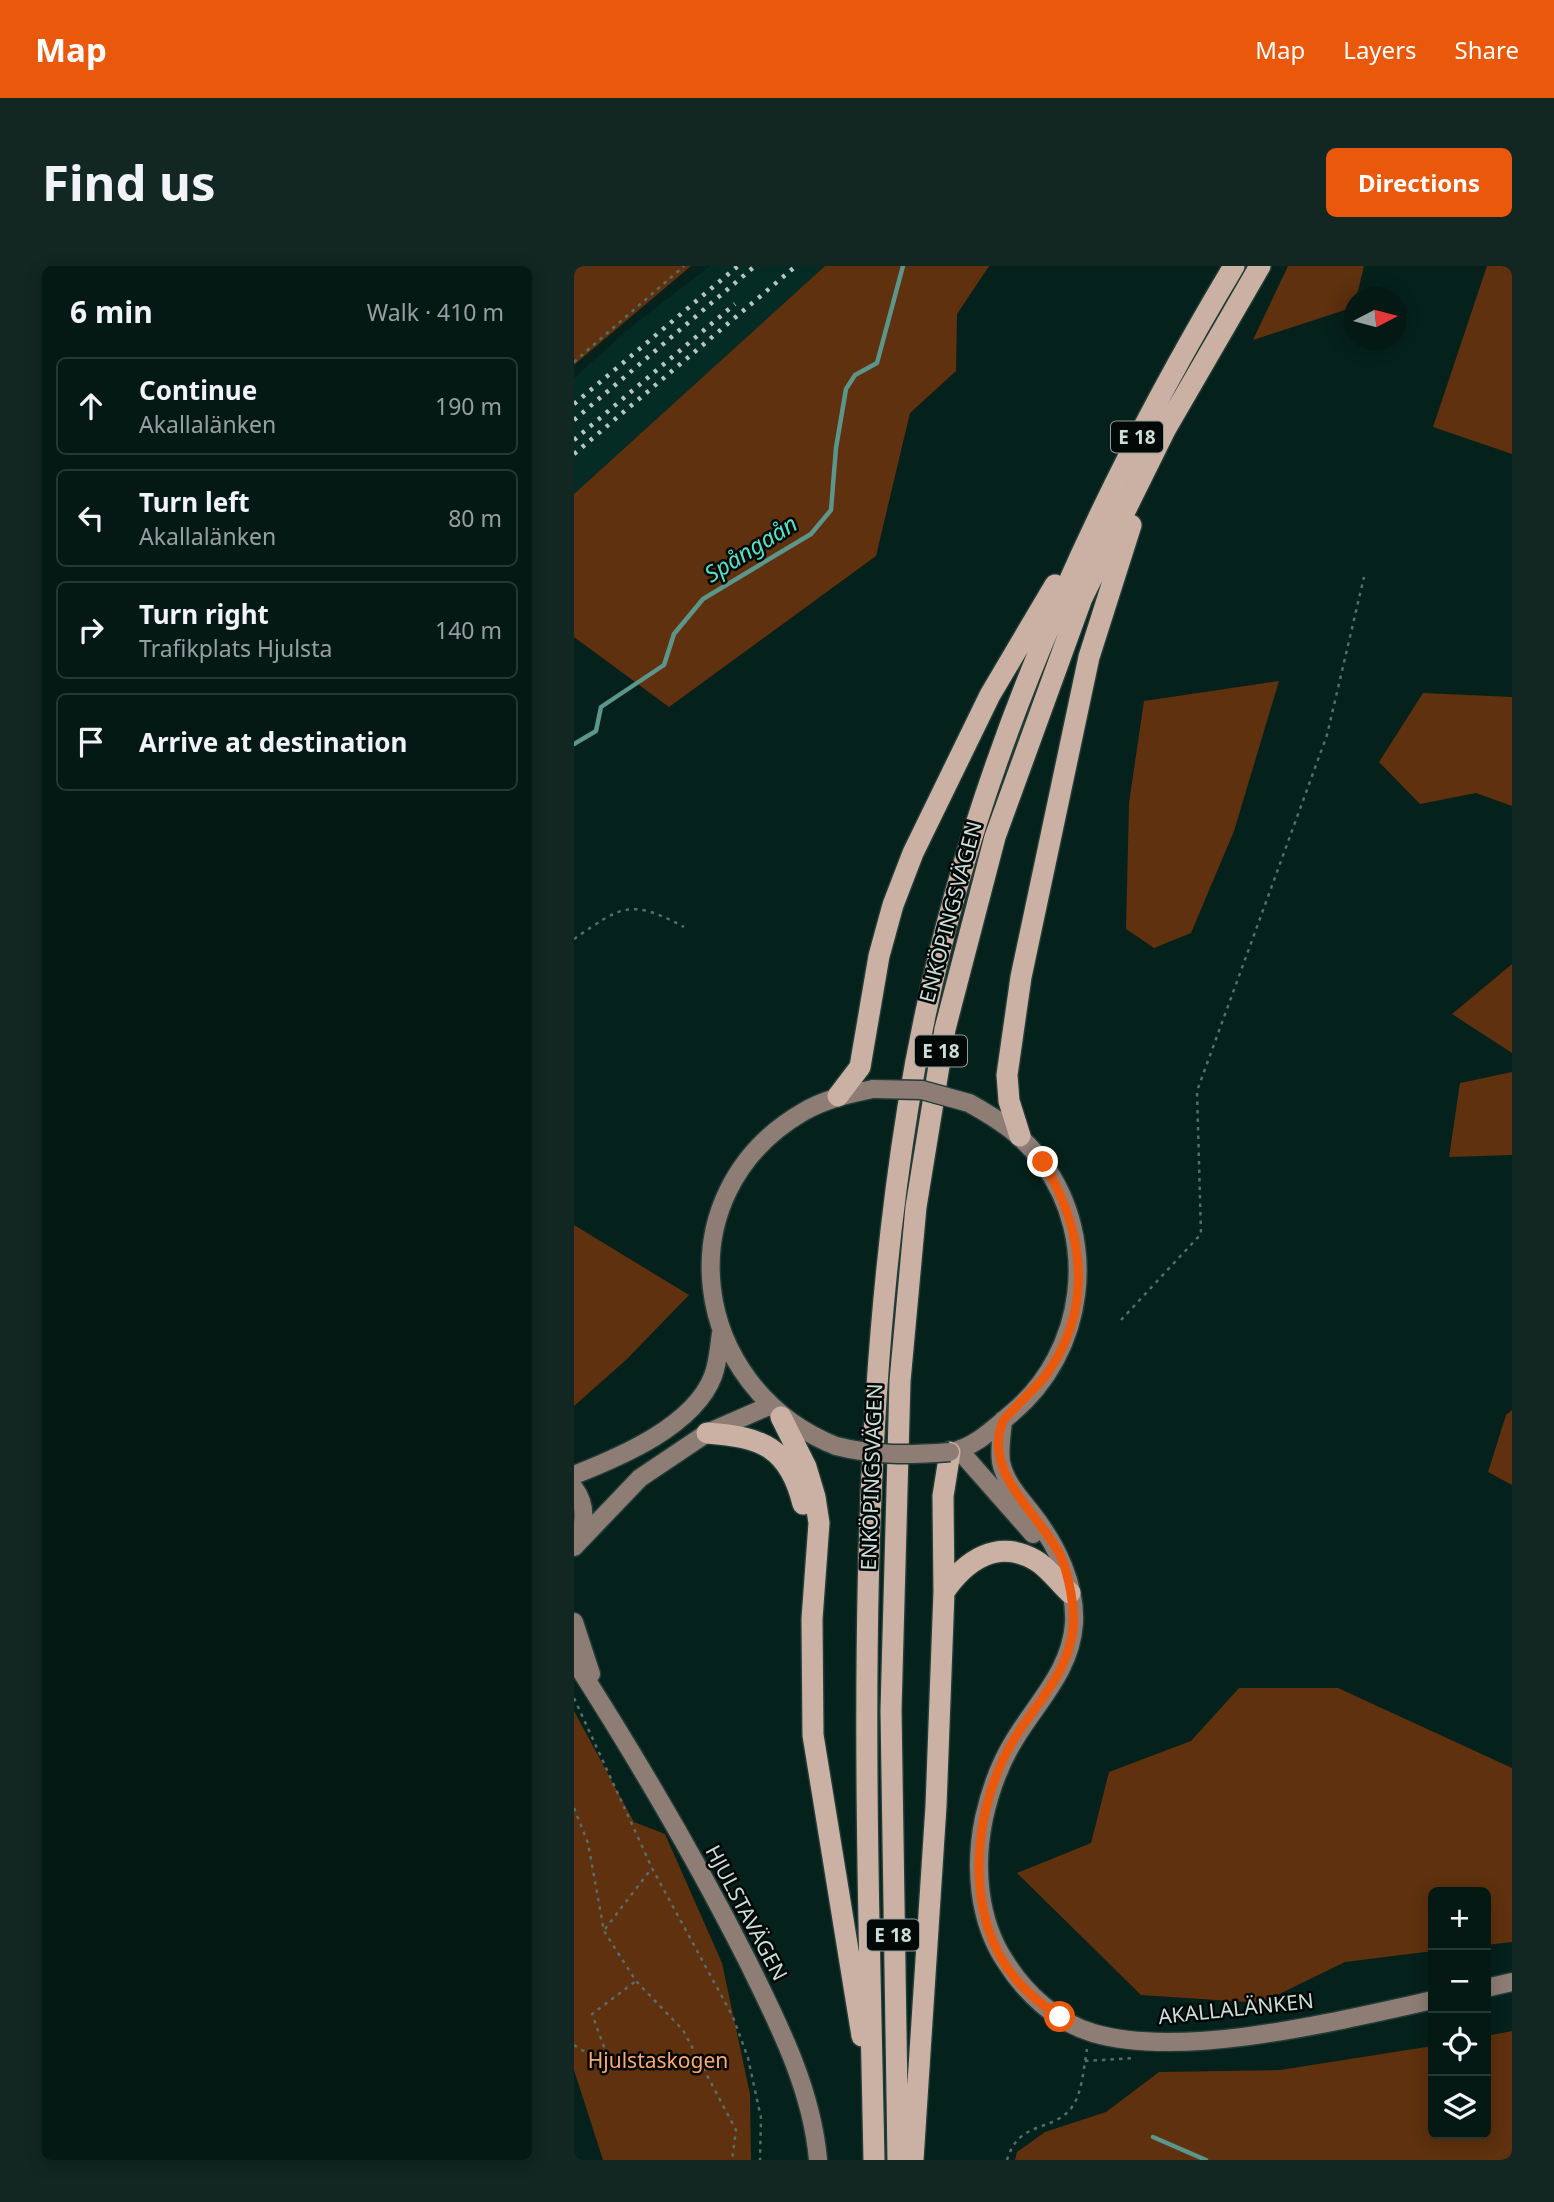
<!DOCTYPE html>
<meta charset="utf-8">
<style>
:root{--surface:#041914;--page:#122622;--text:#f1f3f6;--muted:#97a0a0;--line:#253834;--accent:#ea580c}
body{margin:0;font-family:"Noto Sans",sans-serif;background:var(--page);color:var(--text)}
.controls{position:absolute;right:21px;bottom:21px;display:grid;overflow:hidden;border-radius:10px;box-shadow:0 4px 18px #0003}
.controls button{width:63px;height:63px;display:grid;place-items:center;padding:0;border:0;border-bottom:2px solid var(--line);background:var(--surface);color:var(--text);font:35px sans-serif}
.compass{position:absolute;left:770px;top:21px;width:63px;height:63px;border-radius:50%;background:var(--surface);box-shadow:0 4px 18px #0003;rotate:84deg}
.stop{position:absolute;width:21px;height:21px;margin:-16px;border:5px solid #ea580c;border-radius:50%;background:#fff}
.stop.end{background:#ea580c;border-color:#fff;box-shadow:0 2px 7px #0008}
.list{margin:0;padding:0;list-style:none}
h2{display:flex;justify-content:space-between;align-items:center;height:91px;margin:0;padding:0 28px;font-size:30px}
h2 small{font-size:23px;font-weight:400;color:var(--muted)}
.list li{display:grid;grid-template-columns:46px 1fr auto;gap:21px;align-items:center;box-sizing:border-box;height:98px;margin:0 14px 14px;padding:0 14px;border:2px solid var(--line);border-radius:10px}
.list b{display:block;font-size:26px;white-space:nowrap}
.list p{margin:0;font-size:23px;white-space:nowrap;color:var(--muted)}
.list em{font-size:23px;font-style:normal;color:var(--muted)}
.icon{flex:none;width:38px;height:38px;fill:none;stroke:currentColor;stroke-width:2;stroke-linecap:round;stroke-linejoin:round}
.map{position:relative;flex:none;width:938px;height:1894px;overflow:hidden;border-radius:10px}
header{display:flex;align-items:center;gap:42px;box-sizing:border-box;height:98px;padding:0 35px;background:var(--accent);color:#fff}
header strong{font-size:33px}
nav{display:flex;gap:38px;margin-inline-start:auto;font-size:24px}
.intro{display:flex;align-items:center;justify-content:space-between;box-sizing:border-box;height:168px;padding:0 42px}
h1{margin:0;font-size:49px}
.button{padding:18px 32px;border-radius:10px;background:var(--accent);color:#fff;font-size:24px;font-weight:700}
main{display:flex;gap:42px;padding:0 42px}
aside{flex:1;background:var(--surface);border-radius:10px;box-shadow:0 4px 18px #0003}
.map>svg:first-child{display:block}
.built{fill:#042c25}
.green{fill:#5f310e}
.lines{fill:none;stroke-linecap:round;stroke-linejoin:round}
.stream{stroke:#5c958a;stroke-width:4.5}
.secondary-casing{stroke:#213b36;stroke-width:21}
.motorway-casing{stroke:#213b36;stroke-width:24}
.path{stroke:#566d68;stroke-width:2.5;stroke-dasharray:3.5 5;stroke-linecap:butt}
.secondary{stroke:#8d7d74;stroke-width:18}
.motorway{stroke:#cab1a3;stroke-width:21}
.rail{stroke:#b4c5c1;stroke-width:4.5;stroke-dasharray:3.5 7;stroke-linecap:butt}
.secondary-bridge-casing{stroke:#213b36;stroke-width:21;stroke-linecap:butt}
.secondary-bridge{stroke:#8d7d74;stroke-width:18}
.route{stroke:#ea580c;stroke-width:9}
.labels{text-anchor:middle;stroke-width:5;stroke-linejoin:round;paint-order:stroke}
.shield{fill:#010806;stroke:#909d9a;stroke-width:2}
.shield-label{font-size:19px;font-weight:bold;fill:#cdddd9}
.street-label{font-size:21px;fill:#cdddd9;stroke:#010806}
.park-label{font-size:21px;fill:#ffa870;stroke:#010806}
.water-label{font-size:23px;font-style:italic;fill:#55e1c7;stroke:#010806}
</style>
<header>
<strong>Map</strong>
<nav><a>Map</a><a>Layers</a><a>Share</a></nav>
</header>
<div class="intro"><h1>Find us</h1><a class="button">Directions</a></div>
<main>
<aside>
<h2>6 min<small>Walk · 410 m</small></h2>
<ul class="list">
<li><svg class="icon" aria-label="ahead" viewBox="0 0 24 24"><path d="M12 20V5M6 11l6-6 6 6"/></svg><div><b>Continue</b><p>Akallalänken</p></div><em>190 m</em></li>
<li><svg class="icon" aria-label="left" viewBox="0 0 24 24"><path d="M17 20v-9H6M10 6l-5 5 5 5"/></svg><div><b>Turn left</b><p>Akallalänken</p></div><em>80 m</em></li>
<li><svg class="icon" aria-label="right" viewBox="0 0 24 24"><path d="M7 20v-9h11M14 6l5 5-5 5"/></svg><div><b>Turn right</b><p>Trafikplats Hjulsta</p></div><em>140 m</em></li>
<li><svg class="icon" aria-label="arrive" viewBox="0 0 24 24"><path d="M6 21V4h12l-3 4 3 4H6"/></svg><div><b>Arrive at destination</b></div></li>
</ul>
</aside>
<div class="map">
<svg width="938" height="1894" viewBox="0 0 938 1894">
<rect width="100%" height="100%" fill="#05211b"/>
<path class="built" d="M136,0H251L0,228V112L58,60Z"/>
<path class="green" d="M0,0H117L0,99Z
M251,0H415L383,48L382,105L336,147L302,290L95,441L0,371V228Z
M714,0H790L780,41L679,74Z
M913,0H938V188L859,161Z
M705,415L660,565L617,667L580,682L552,663L555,537L570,435Z
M849,427L938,431V540L902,527L846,538L805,496Z
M938,698V787L878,748Z
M938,806V889L875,891L886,817Z
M0,959L115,1029L52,1094L0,1140Z
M938,1144V1219L914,1206L932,1149Z
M665,1422H764L938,1502V1676L912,1679V1626H859V1685L771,1696L687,1737L567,1729L443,1607L517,1577L535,1506L617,1475Z
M0,1445L60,1556L91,1568L148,1697L176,1828L177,1894H29L0,1804Z
M938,1765V1894H441L443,1886L471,1866L532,1846L585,1806L706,1804L859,1780V1868H912V1770Z"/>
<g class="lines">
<path class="stream" d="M0,478L22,465L27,441L90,399L100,368L129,333L237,268L257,244L262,182L272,123L281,109L303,97L329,0
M579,1871L632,1894"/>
<g class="secondary-casing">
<path id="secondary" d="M429,1154C428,1168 425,1182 427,1196C431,1217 448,1234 460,1250C483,1280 502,1319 500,1357C497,1404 464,1435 441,1473C426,1497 416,1525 410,1552C400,1600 404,1654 431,1695C451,1727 482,1756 519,1767C610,1794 767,1754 859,1734
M262,1180C116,1122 88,928 229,846C251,833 275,828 299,823
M385,1184L459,1268
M376,1186C400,1182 420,1162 438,1147C512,1085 525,974 469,897C450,870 424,853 395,837
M0,1209C46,1191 120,1160 139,1110C144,1097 145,1081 147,1067
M0,1222C13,1239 11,1257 4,1275
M0,1281L66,1212L133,1167L195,1140
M0,1356L17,1408
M0,1394C62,1491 121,1591 173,1694C204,1757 238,1823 244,1894
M912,1722L938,1716"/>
</g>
<g class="motorway-casing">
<path id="motorway" d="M264,830L286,801L305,690L319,639L339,587L416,429L481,319
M446,870L435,835L433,809L447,711L515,391L557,259
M207,1151L232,1201L241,1231L245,1257L238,1353L239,1469L288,1770
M133,1167C188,1171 215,1181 229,1238
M370,1326C391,1295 423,1272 461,1294C474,1301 485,1317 496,1327
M300,1894C293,1544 278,1188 334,841C382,541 505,259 660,0
M324,1894L317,1444L326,1115L342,941L371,763L421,571L508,332L591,164L686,0
M339,1894L362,1540L370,1326L369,1230L376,1186"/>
</g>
<path class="path" d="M0,96L110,0
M0,673C48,640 56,632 110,661
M547,1054L627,968L623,825L753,469L790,311
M0,1432L78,1602L159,1751L174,1792L187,1852L186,1894
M0,1542L14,1577L30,1665L62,1715L109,1764L162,1864L158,1894
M31,1663L78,1602
M0,1779L38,1803L18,1748L62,1715
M511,1795L562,1792
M433,1894C445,1853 479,1867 498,1841C508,1828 510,1800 513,1783"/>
<use href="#secondary" class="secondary"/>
<use href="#motorway" class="motorway"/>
<path class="rail" d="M0,138L164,0
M0,154L181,0
M0,174L161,38
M0,188L222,0"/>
<g class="secondary-bridge-casing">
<path id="secondary-bridge" d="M299,823L348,824L395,837
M262,1180C301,1190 336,1189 376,1186"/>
</g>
<use href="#secondary-bridge" class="secondary-bridge"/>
</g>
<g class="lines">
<path class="route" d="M469,896C510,964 521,1041 472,1109C464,1120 431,1150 429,1155C407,1207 468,1250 487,1291C495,1310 501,1342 499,1363C494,1408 462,1437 440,1473C398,1543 387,1652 445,1717C457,1730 471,1741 486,1751"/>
</g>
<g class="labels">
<g class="shield">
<rect x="537" y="155.5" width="52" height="31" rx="5"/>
<rect x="341" y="769.5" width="52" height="31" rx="5"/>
<rect x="293" y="1653.5" width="52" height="31" rx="5"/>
</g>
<g class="shield-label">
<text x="563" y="178">E 18</text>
<text x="367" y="792">E 18</text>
<text x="319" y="1676">E 18</text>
</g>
<g class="street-label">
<text transform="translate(377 646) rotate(-75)" y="7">ENKÖPINGSVÄGEN</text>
<text transform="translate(298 1211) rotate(-88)" y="7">ENKÖPINGSVÄGEN</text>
<text transform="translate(172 1647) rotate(62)" y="7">HJULSTAVÄGEN</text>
<text transform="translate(662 1743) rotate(-6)" y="7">AKALLALÄNKEN</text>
</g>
<g class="park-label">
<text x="84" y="1802">Hjulstaskogen</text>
</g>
<g class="water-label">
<text transform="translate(177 283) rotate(-32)" y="8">Spångaån</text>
</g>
</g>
</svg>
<div class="controls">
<button>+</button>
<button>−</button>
<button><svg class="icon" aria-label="locate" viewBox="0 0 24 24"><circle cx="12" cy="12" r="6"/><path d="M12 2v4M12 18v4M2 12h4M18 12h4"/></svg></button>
<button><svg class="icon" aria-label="layers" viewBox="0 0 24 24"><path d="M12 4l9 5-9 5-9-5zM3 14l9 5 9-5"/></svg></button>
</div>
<svg class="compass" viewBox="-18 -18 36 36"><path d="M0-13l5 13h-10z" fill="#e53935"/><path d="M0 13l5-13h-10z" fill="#97a0a0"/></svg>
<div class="stop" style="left:486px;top:1751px"></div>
<div class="stop end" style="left:469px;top:896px"></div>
</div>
</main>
